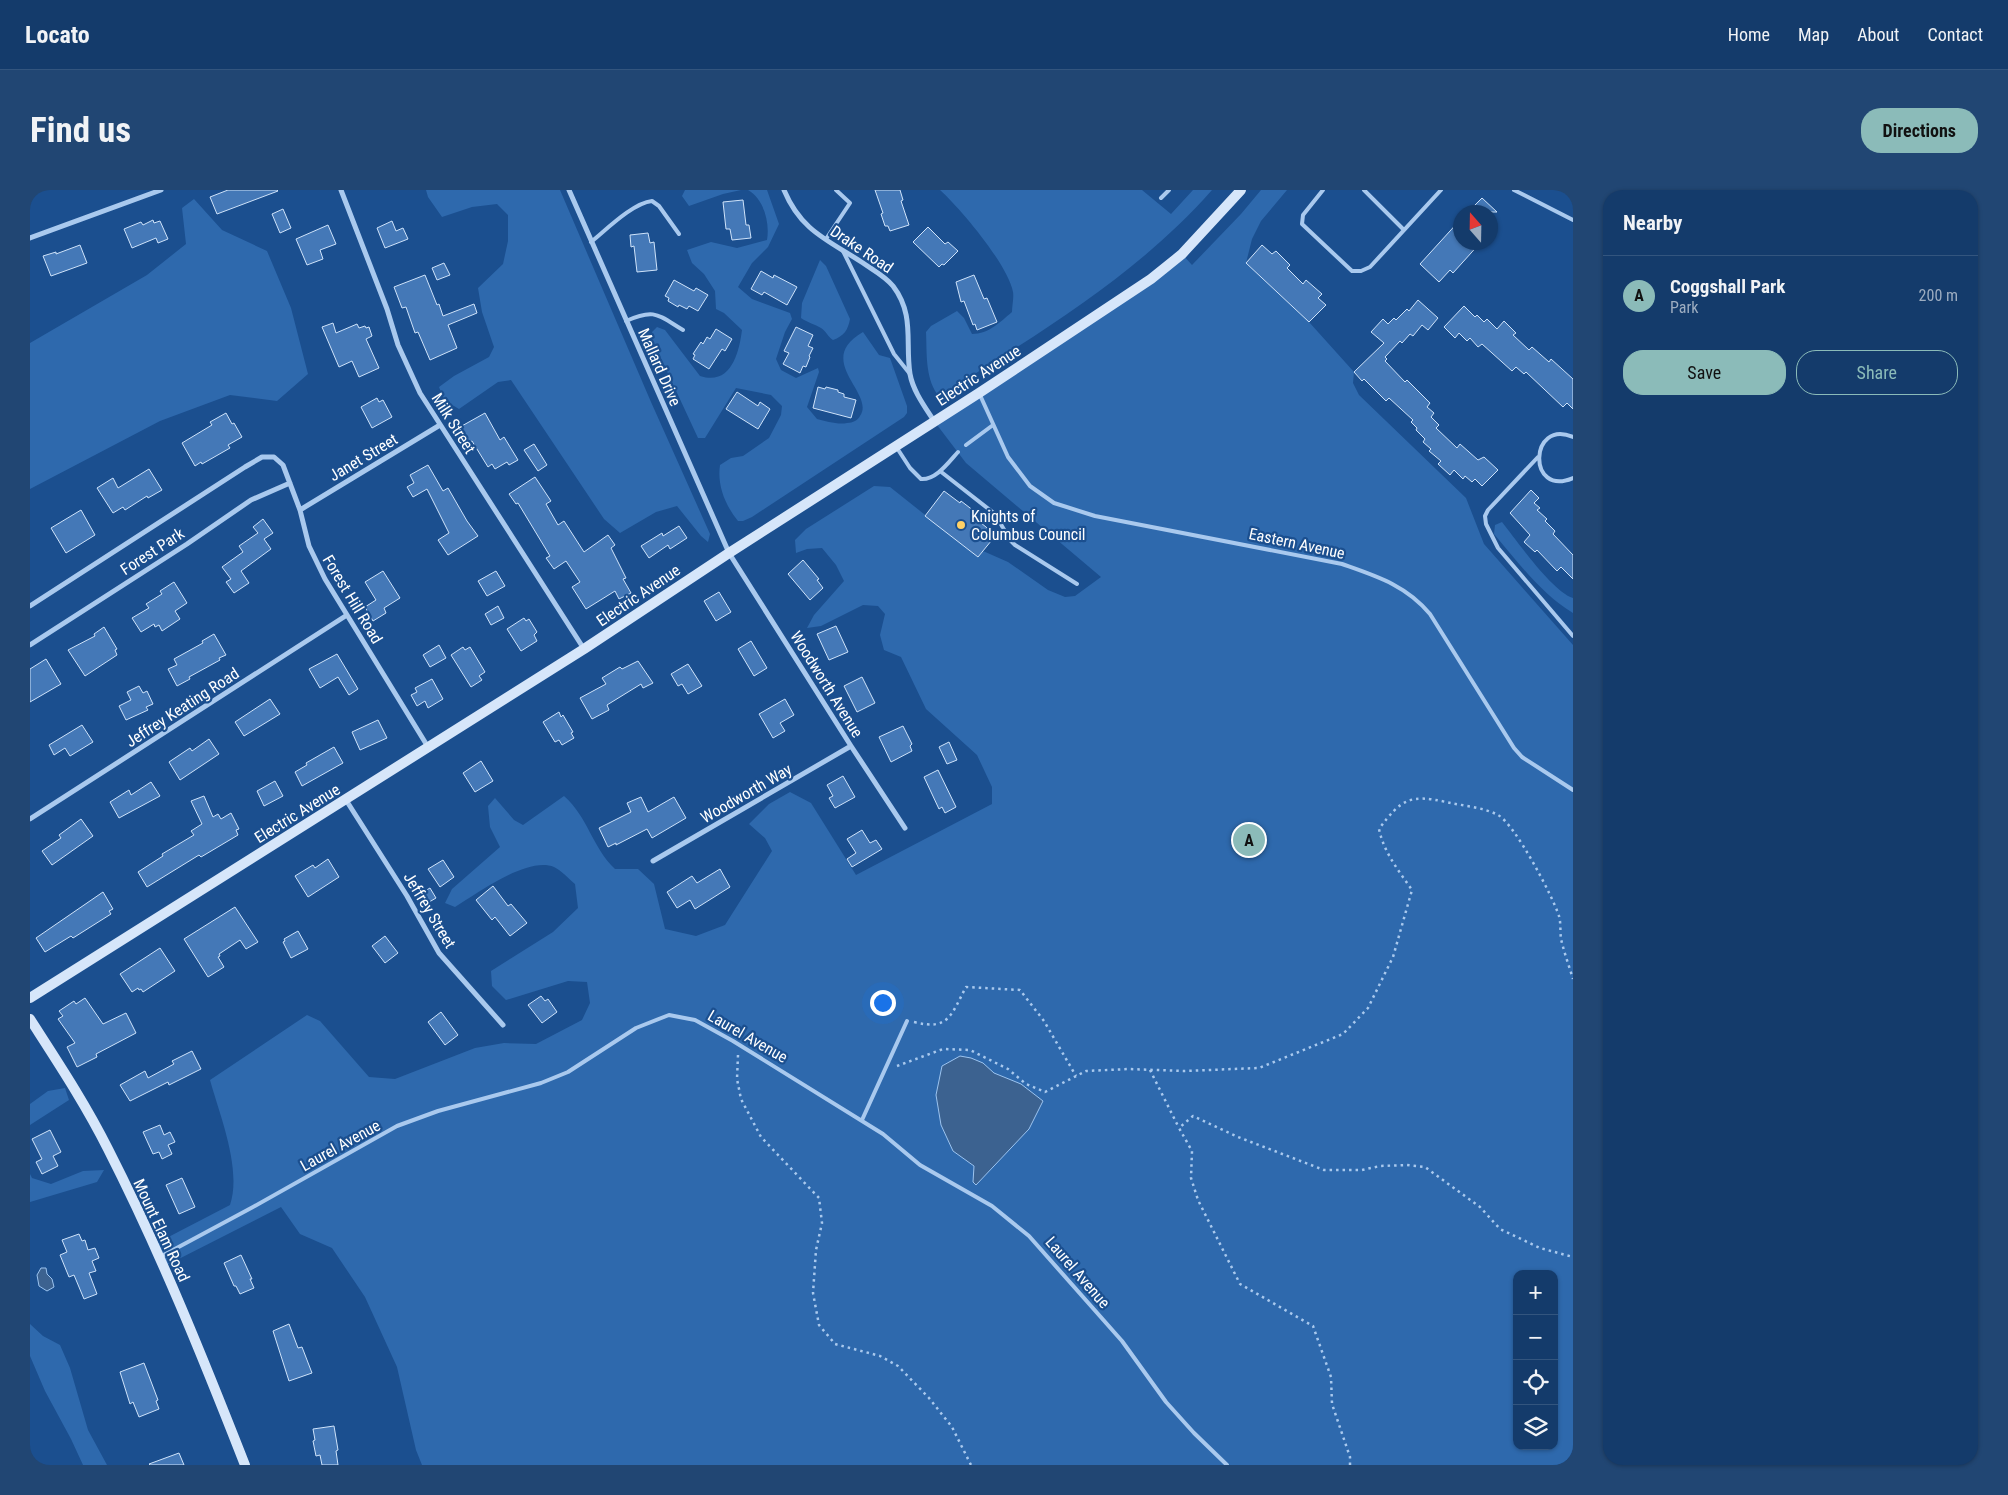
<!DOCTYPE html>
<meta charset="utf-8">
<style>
:root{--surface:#143b6b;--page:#214673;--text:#f1f3f6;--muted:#9dadc1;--line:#33557e;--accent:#8bbbb9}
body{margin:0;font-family:"Roboto Condensed",sans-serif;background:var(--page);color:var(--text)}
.controls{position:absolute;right:15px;bottom:15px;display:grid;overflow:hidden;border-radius:10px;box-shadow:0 1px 4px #0004}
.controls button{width:45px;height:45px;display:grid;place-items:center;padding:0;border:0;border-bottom:1px solid var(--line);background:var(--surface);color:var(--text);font:25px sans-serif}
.compass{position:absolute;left:1423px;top:15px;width:45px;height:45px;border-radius:50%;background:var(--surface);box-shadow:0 1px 4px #0004;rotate:340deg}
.you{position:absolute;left:852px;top:812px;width:18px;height:18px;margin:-12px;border:4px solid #fff;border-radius:50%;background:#1a73e8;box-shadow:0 0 0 8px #1a73e833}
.badge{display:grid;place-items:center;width:32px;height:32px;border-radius:50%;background:var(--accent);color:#111;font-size:16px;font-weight:700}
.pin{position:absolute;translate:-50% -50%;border:2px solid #fff;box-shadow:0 1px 5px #0006}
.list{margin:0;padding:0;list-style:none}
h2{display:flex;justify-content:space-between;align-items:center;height:65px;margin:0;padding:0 20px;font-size:21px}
h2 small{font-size:16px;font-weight:400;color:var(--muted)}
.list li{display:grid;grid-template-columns:32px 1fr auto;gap:15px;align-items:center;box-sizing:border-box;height:80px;padding:0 20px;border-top:1px solid var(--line)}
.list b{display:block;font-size:19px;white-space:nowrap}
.list p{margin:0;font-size:16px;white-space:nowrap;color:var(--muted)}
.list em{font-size:16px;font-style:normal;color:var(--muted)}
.actions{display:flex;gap:10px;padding:15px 20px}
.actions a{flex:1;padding:11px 0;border:1px solid var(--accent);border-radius:20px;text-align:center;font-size:18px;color:var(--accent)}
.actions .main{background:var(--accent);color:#111}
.icon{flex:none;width:28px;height:28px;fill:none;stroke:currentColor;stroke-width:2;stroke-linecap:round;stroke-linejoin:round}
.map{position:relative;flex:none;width:1543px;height:1275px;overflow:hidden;border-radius:20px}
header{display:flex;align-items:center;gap:30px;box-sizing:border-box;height:70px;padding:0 25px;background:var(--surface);border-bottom:1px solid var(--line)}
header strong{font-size:24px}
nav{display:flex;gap:28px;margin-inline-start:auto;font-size:18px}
.intro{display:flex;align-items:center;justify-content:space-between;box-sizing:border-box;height:120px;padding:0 30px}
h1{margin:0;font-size:35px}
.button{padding:12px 22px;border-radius:20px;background:var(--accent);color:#111;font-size:18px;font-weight:700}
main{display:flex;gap:30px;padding:0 30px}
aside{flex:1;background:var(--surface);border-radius:20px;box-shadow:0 1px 4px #0004}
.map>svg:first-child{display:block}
.green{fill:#2e69ad;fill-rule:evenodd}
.water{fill:#3c6290;stroke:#9cc4f0}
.building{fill:#4478b7;stroke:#cfe3fa}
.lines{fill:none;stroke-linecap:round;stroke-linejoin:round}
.path{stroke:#a9c9ee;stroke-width:2.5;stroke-dasharray:2.5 4;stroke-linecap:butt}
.service{stroke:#a9c9ee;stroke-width:4}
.minor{stroke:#a9c9ee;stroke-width:5}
.secondary{stroke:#d6e6fa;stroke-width:10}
.poi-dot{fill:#ffd166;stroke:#1b4f8f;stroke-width:2}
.labels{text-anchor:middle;stroke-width:4.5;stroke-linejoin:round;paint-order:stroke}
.street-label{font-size:16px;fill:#fff;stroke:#1b4f8f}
.poi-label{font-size:16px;fill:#fff;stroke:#1b4f8f;text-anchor:start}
</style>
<header>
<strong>Locato</strong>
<nav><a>Home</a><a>Map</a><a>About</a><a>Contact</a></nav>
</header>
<div class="intro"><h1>Find us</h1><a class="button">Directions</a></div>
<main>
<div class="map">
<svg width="1543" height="1275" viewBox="0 0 1543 1275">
<rect width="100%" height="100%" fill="#1b4f8f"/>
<path class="green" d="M396,0H530L621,212L680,344L678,352L671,346L647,316L626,322L590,343L574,329L481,190L468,192L429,219L414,210L409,197L424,186L459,167L464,157L452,122L448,98L473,74L478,51V25L467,14L442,17L412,27L398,7Z
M655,0H711L693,4L659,16L652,6Z
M718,0H737L749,34L738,57L722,73L708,97L722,109L760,123L762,129L755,142L746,169L751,180L766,188L788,178L789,182L777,217L787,229C796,231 808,235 817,233C823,233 828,230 830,226C846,203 783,171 833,142L849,165L860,168L877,216V223L874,227L722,327L713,331H708C695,315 687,295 690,275L701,268L713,266L739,248L751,225L752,216L741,205L706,198L675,248H668L622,149V142L627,137L635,140L670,186C701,196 709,163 712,140L694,123L686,119L685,101L674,84L662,73L657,60L681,52L707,58L737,50C740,33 734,9 718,0Z
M910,0H1112L1141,24L1163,0H1182C1106,86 1011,142 916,202L907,204C895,186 897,163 896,142L901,136L927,121L934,128L942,144C959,144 970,132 982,122C982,116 984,108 983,102C978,75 931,19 910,0Z
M1231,0H1257L1231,31L1222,49L1216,73L1279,132L1324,182L1323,193L1329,205L1436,308L1454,354L1543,455V1275H392L386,1260L367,1177L335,1107L302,1058L270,1044L251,1017L133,1077L123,1055L200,1015C212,979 190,926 180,890L277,825L290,831L339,887L365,889L445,858L474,853L506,854L552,830L560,813L557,792L538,791L476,810L462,796L461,781L523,742L548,718L545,694C539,689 531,680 524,677C497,666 447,704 425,717L415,713L422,699L470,657L460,637L458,616L465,608L484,630L493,635L534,606C558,627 562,657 585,679H608L624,694L635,739L666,746L695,735L742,661L735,648L719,634L739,614L760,602L781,613L826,685L962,614V597L947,565L896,519L871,467L854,460L850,445L855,424L848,416L833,415L791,436L777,438L784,425L814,391L806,375L792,358L777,359L766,363L765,350L776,339L844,296L860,297L948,367L953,361L978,372L1018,400L1035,407L1045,406L1071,387L936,273L904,231L1152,64L1162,75L1211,24ZM1487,1084H1524V1256H1487Z
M164,9L192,40L237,61L261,118L278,184L247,211L200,205L130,231L0,299V153L117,85L156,54L152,18Z
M790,70L796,76L820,129C818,140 814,146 803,150C798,147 796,141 791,138C785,134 778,133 771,128L772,113Z
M1472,332C1487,351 1522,401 1543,408V423C1511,404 1488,372 1464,344L1465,335Z
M35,898L39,910L0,935V914L18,901Z
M74,980L67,992L0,1012V984L2,988L21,994L53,981Z
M0,1134L13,1146L30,1155L40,1178L58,1240L77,1275H53L41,1249L15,1201L0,1166Z"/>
<path class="water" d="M930,866L941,868L953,873L964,883L991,894L1013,911L999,939L946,995L943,992L944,976L923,961L911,935L906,905L912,876Z
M11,1078H16L17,1084L22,1089L24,1097L17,1101L9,1096L7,1085Z"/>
<path class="building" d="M198,0H247L248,1L187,24L180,7Z
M845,0H870L873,10L871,11L879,35L860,41L858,36H855L851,24L853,23Z
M1452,8L1467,22H1438Z
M713,10L716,35H719L721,48L702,50L700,39H696L693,12Z
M253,19L261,38L250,43L242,24Z
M123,30L124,33L130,31L138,49L128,53L126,48L102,58L94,39L111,32L113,35Z
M1430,30V52H1451L1423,83L1420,80L1409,92L1390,74Z
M362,31L366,41L373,38L378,49L355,58L347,38Z
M298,35L306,54L290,60L293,69L277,75L266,49Z
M898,37L915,54L918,52L928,61L914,75L912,74L909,77L883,52Z
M618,43L620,53L624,52L627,80L607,82L604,56L601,57L600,45Z
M50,55L57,73L21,86L13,66L26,62V64Z
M1232,55L1242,64L1246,61L1260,75L1257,78L1273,94L1276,90L1292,104L1288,108L1296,115L1279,132L1216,73Z
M414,73L420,85L407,90L402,78Z
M731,81L743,88L744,85L767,97L757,115L734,102L732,105L721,99Z
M395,85L407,115L409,114L413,126L444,114L447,123L418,135L427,158L400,170L388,142L385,143L376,117L372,118L364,97Z
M944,85L954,109L957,108L967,132L947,140L945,134L943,135L934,111L931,112L926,92Z
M644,90L664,101L666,98L678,105L668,121L659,116L657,119L649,115L648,117L638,111L639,108L635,106Z
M1388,110L1408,128L1398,140L1392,135L1383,146L1380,144L1372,153L1370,151L1355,167L1357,169L1355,171L1375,192L1377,190L1400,213L1397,217L1404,223L1401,227L1409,235L1406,238L1427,258L1430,254L1448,270L1454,267L1468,280L1452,296L1445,289L1442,292L1435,286L1433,289L1424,280L1420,285L1408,274L1411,271L1399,261L1401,259L1393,252L1395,249L1386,240L1387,238L1381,232L1383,230L1359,208L1356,211L1334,189L1332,191L1324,182L1354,153L1341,142L1353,129L1358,134L1364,128L1366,130L1377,119L1379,121Z
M1434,116L1445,127L1447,125L1454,132L1457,129L1467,139L1474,131L1486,143L1483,145L1499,160L1502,157L1519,172L1521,169L1543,189V219L1537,213L1533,217L1496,182L1494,184L1486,177L1482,181L1452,154L1448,157L1440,148L1437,151L1429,143L1425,148L1414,137Z
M303,133L306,143L327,134L329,138L335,136L336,138L339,137L342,146L336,149L349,178L329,187L322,171L309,177L292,137Z
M766,137L783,145L778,156L783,158L779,166L780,167L776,177L773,176L770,183L753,174L759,163L754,161Z
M686,139L702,149L695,161L692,159L679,179L663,169L665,165L663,164L671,152L673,154L677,147L680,149Z
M788,197L795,199L796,197L808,200V202L814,204V207L826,210L821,228L783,218Z
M707,202L728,216L730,212L740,219L728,239L696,219Z
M347,208L349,212L353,210L362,227L342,238L331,217Z
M196,223L202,234L204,233L212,247L198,255L200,258L172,274L171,272L165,276L152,253L182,235L180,232Z
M455,223L470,250L474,247L488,270L479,275L477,272L465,279L462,274L458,277L442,251L438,253L430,237Z
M504,254L517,275L508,281L494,260Z
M398,275L413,301L418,298L437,331L448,346L418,365L408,350L419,343L397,299L383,307L377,297L384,293L380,285Z
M119,279L132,300L118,308L117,306L95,320L93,317L83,323L67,298L83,288L88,298Z
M505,287L521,311L516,314L528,335L534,331L554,362L578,345L585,355L581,358L596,388L593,389L601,403L589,409L585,401L556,419L542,397L550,392L536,371L524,379L516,368L520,366L488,313L486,314L479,304Z
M1501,300L1509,308L1504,313L1510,318L1507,320L1517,329L1515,331L1525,341L1523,344L1543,365V389L1531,377L1527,381L1507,360L1505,362L1494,352L1500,345L1480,323Z
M914,301L930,313L931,311L944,321L941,325L966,345L948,367L895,326Z
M51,320L65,345L36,363L21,338Z
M233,329L243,343L234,349L241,359L211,381L219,393L204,403L196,392L201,389L192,377L213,362L209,356L228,343L223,337Z
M649,336L657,348L640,359L638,355L619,368L611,356L632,343L633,346Z
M773,370L789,389L787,390L793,398L780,410L758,384Z
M353,381L370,408L354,418L356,423L343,431L335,417L346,410L335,392Z
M466,381L475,396L457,406L448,391Z
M144,392L157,413L145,421L150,429L132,441L129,435L125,437L124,434L111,442L102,428L119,418L116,414L132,404L130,401Z
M689,402L701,422L686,431L674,411Z
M468,416L474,428L461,435L455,424Z
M494,428L496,431L499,429L507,442L504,445L507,451L491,461L477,439Z
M806,436L818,462L799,470L787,444Z
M74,437L87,459L85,460L87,465L55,486L38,460L65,446L64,444Z
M184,444L196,465L189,468L190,470L159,487L160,489L147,496L138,479L147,475L144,469L173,453L172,451Z
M721,451L737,478L724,486L708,459Z
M409,455L416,468L400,477L393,465Z
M433,457L435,460L440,457L455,482L449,486L452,490L441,497L421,465Z
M307,464L328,499L319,505L308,487L290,498L279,479Z
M16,469L31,494L0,512V479Z
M608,471L623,493L613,498L611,494L577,515L579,520L562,529L550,508L576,494L572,488L590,477L592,479Z
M658,474L672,496L658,504L652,494L648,496L641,484Z
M832,487L845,513L827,522L814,496Z
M402,489L413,509L398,518L395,511L387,516L381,505L387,502L385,498Z
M109,496L113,503L117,501L123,514L116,517L118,520L96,530L89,516L101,510L97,502Z
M240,509L250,524L214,546L205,532Z
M755,509L764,525L750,533L755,541L743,548L729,524Z
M529,522L531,527L533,525L543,542L541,543L544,548L532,555L529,550L525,552L513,532Z
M348,530L357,548L330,560L322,542Z
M52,535L63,552L40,566L35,558L24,565L19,555Z
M873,536L882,554L880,556L882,561L861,572L849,547Z
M179,549L189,564L150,590L139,572L160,558L162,561Z
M919,552L927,570L917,574L909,557Z
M304,557L313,573L272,596L265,582L277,575L276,573Z
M451,571L463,591L445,602L433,583Z
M908,580L926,617L915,623L912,617L909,619L894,587Z
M813,586L825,607L805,618L799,608L803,606L797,595Z
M245,591L253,606L234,616L227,601Z
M121,592L130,606L89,628L80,612L99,600L101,605Z
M174,606L183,627L188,624L191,629L201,623L209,639L206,640L208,645L171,667L169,665L117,697L108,682L133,666L132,664L164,645L161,641L172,634L161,611Z
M611,607L618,622L644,607L656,628L622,648L617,639L586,655V653L578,657L569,638L601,622L597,613Z
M51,629L63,646L22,675L12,661L31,648L29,645Z
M832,640L840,653L846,650L852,659L822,677L817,669L826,663L817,649Z
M298,669L309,687L278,707L265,686L283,675L285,678Z
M413,670L424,687L410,697L398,679Z
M690,679L700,697L665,719L660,710L647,718L637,702L662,686L667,693Z
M463,696L478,716L481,714L497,733L480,746L465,727L462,730L446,710Z
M400,698L406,708L394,715L388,705Z
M73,702L83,719L79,721L81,724L43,748L41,746L15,762L6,748Z
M205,717L228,752L216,759L210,750L189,764L190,766L188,767L194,777L178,787L154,749Z
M268,741L278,759L261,768L253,752L255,751L254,749Z
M355,746L368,763L355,773L342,756Z
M130,758L145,781L113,802L111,799L109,800L108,798L102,802L90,784Z
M511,806L515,811L518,809L527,822L512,833L498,815Z
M55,808L73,834L96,823L106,843L66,864L67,867L47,877L37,857L45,853L28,829L33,826L29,821L44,811L46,814Z
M411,822L428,845L415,855L398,832Z
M162,861L171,879L139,895L138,892L100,911L90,895L115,881L118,888L144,874L142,871Z
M130,935L134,945L140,942L145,952L138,955L142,964L132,969L129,962L123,964L113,942Z
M20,940L31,962L23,966L28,976L12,984L6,972L12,969L2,949Z
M152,988L165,1017L149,1024L136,995Z
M49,1044L52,1051L55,1050L58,1060L65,1058L69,1068L62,1071L66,1081L59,1083L67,1104L54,1109L44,1085L39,1087L30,1065L37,1062L32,1050Z
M211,1065L222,1089H220L224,1098L210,1104L206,1096H204L194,1073Z
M259,1134L268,1158L272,1157L282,1183L259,1191L243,1141Z
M114,1173L128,1210L126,1211L129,1219L109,1227L103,1212L100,1214L90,1182Z
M304,1236L308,1260L306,1261L308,1275H292L290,1265L286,1266L283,1251L285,1250L283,1239Z
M149,1263L154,1275H120L119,1274Z"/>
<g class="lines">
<path class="path" d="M884,832C919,841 921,825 936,797L990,800L1014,831L1046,886
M708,865L707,889L711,909L731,947L789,1008L792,1033L786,1060L783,1103L789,1135L805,1154L850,1166L868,1176L899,1208L922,1237L941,1275
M867,876L913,859L940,860L978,879L996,894L1015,902L1056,881L1099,879L1153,881L1229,878L1313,844L1338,818L1363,767L1382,700C1369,681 1354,663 1349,639C1371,609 1380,604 1416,612C1433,616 1453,617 1468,625C1485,634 1523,707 1529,726C1531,733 1530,742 1531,749C1534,762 1539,776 1543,789
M1120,880L1149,938
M1320,1275V1267L1302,1214L1301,1187L1283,1136L1210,1094L1168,1010L1161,988L1162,961L1149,938L1163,926L1208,947L1294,980H1332L1350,976L1377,975L1395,977L1450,1017L1470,1039L1510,1058L1543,1067"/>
<path class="service" d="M1293,0L1273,25L1272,34L1322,81H1331L1340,77L1411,0
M1334,0L1374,40
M1484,0L1543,30
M1131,8L1139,0
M796,49L820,13L806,0
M561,52C577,39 603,13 622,11L629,16L649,44
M813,61L864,164L880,184
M596,131C625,118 628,125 653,140
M950,205L978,267L1000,296L1024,313L1065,326L1312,374C1346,386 1376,395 1400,424L1484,558L1492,567L1543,600
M1543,247C1499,228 1497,308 1543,288
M936,255L963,235
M867,258L880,278L891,289C906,290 918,273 928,262
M1508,267L1458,320L1455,326L1456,334L1468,358L1543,446
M910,281L965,324L980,350L985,355L1047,394
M832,930L877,831
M130,1067L223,1017L367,936L408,921L511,893L538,882L606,838L639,825L665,830L703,851L853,944L890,975L962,1016L999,1046L1092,1151L1136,1212L1164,1243L1197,1275"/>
<path class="minor" d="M311,0L357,119L368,155L390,203L554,459
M539,0L699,363L821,556L875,638
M754,0C771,41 798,50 833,73C843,80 855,86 863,96C885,125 875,152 880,184C883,201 895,217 904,231
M0,48L131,0
M270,320L410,235
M0,416L215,277L232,267H244L253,275L270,320L279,356L295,389L398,557
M0,455L157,354L221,310L260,293
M316,610L377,706L409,763L473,835
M0,629L317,425
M623,671L821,556"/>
<path class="secondary" d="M0,808L554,459L699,363L949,203L1121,89L1152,64L1211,0
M0,829C27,871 55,913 78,959C130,1061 173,1168 215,1275"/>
</g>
<circle class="poi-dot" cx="931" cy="335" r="5"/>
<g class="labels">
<g class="street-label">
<text transform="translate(832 59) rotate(34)" y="6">Drake Road</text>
<text transform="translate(630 177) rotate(66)" y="6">Mallard Drive</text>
<text transform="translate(948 185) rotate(-33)" y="6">Electric Avenue</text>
<text transform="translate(424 233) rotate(58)" y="6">Milk Street</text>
<text transform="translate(333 267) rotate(-31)" y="6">Janet Street</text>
<text transform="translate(1267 353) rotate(12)" y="6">Eastern Avenue</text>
<text transform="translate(122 361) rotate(-33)" y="6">Forest Park</text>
<text transform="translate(608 405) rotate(-34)" y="6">Electric Avenue</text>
<text transform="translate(323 409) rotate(59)" y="6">Forest Hill Road</text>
<text transform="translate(797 494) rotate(58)" y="6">Woodworth Avenue</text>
<text transform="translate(152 517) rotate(-33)" y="6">Jeffrey Keating Road</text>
<text transform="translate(716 603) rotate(-30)" y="6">Woodworth Way</text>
<text transform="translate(267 623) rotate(-32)" y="6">Electric Avenue</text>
<text transform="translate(400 720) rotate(59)" y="6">Jeffrey Street</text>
<text transform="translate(718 846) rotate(30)" y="6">Laurel Avenue</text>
<text transform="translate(310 955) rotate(-29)" y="6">Laurel Avenue</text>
<text transform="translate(132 1040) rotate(65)" y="6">Mount Elam Road</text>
<text transform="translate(1048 1082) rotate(49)" y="6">Laurel Avenue</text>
</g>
<g class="poi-label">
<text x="941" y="332">Knights of<tspan x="941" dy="18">Columbus Council</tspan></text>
</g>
</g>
</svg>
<div class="controls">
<button>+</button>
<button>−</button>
<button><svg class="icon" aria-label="locate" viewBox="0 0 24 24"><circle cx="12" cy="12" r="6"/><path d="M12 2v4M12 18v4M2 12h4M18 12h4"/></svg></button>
<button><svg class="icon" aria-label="layers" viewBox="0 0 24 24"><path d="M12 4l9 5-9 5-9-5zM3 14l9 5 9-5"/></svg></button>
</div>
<svg class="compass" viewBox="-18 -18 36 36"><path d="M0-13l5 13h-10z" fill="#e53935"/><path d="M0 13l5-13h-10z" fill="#9dadc1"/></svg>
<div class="you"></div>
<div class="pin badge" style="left:1219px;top:650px">A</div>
</div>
<aside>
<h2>Nearby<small></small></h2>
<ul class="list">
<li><span class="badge">A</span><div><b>Coggshall Park</b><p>Park</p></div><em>200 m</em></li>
</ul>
<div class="actions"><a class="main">Save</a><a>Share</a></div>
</aside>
</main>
